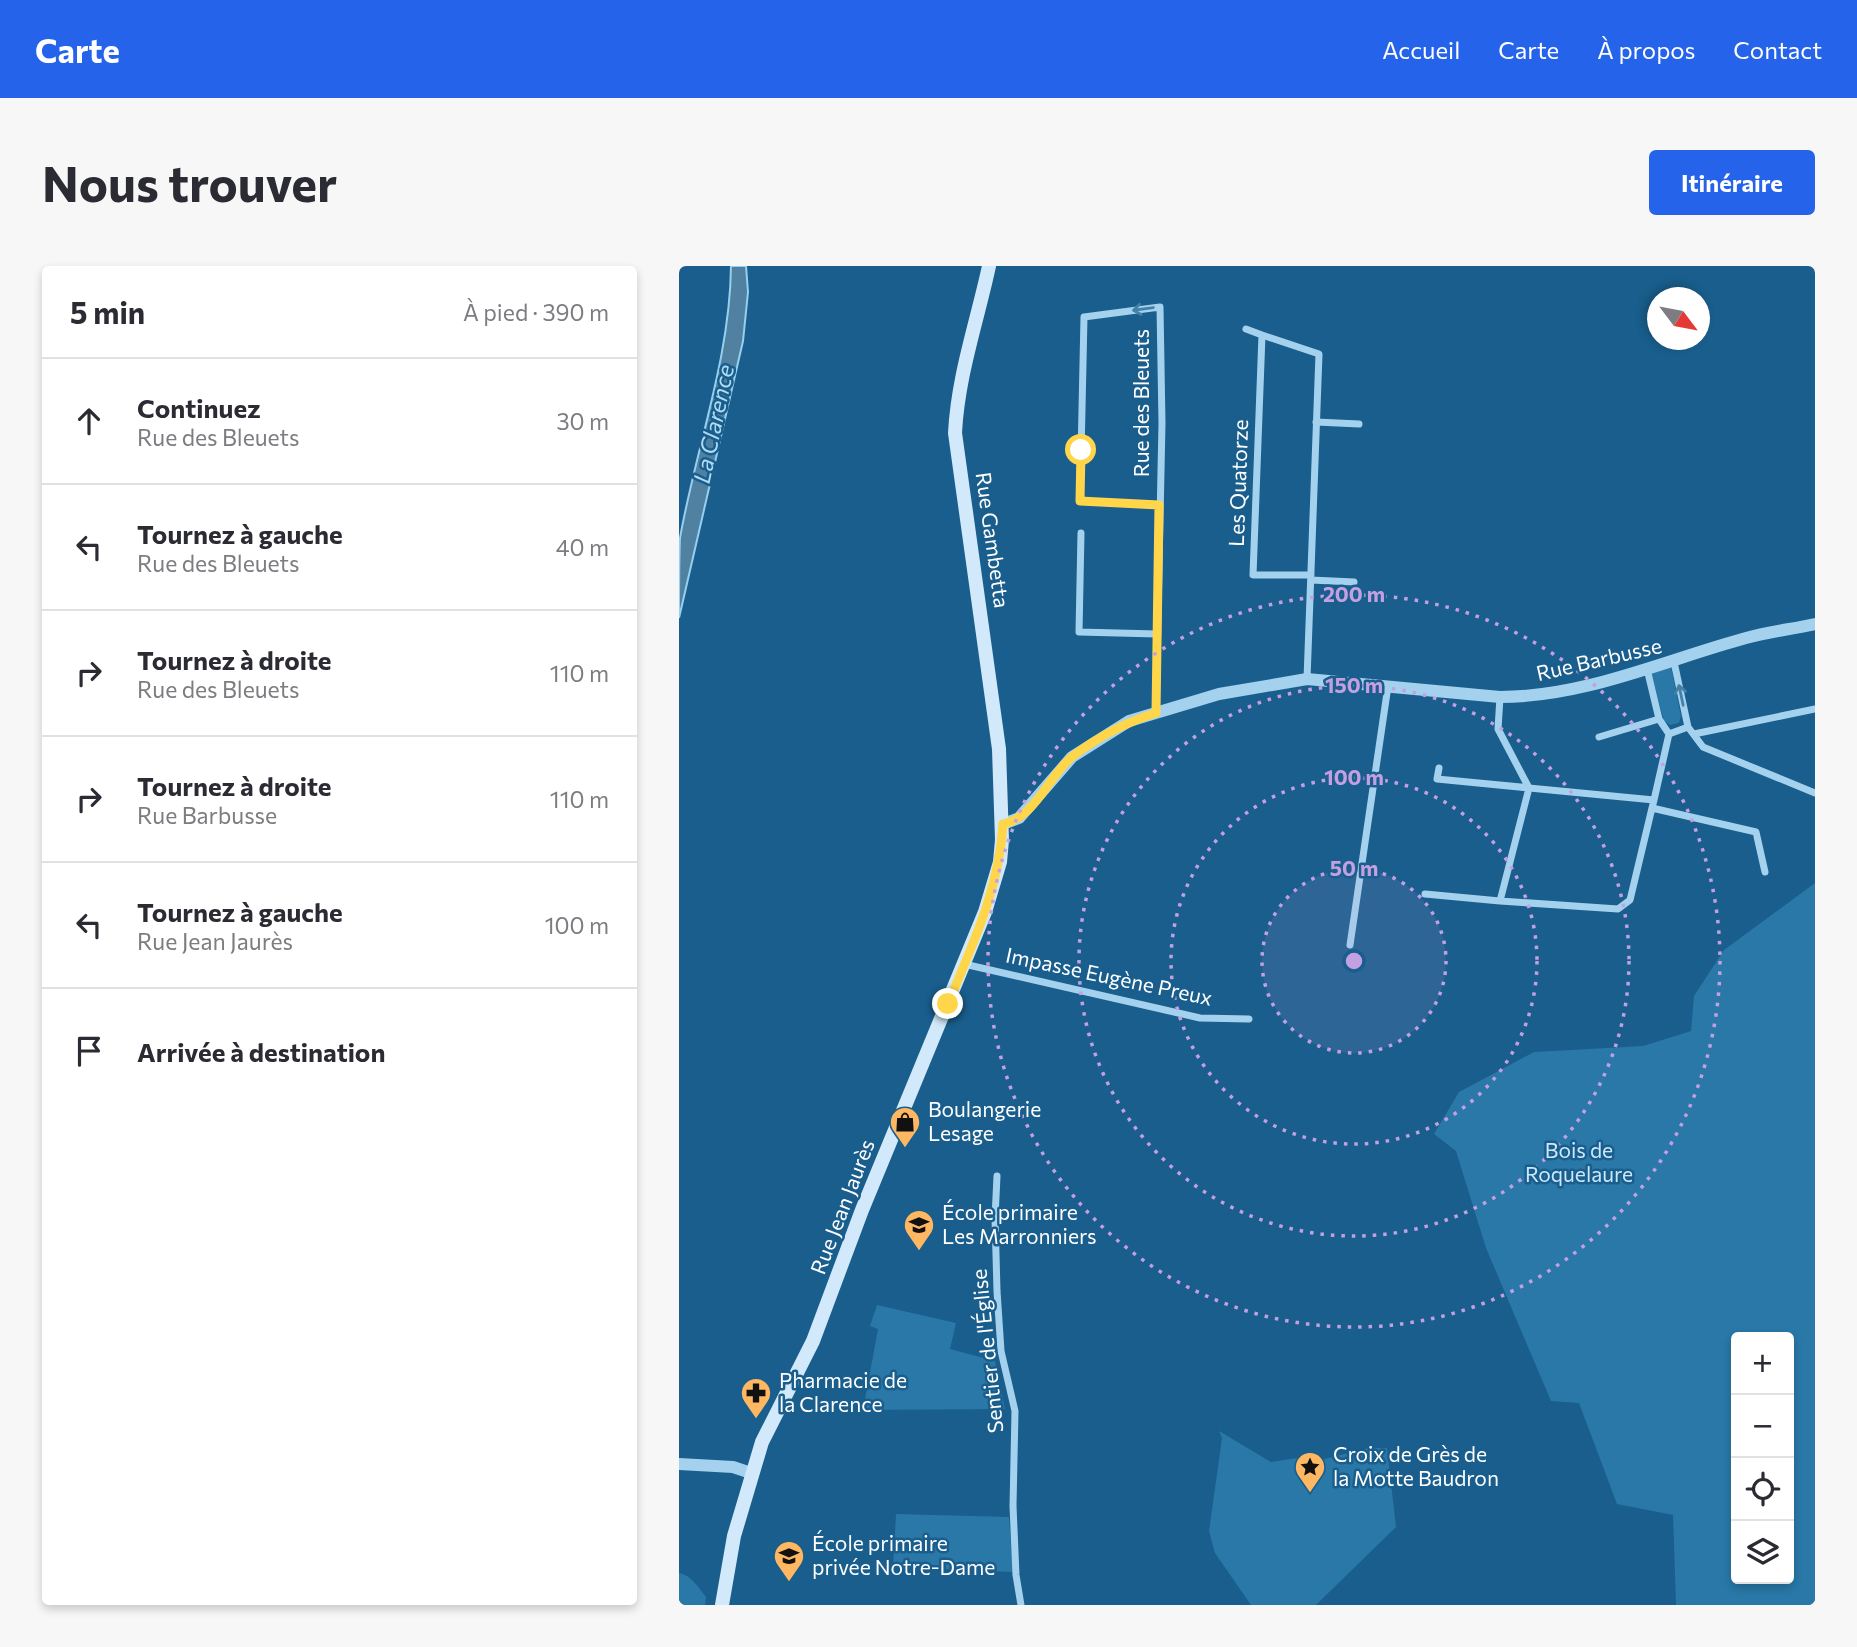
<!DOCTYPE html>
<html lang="fr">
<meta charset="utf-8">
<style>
:root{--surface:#fff;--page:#f7f7f7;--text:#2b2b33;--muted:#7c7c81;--line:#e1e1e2;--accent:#2563eb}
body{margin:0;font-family:Commissioner,sans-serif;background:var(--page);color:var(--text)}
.controls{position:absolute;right:21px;bottom:21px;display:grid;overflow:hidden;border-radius:7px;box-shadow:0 4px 10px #0003}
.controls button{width:63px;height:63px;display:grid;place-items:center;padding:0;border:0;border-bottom:2px solid var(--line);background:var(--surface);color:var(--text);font:35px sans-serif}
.compass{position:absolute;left:968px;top:21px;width:63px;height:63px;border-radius:50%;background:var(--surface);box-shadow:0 4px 10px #0003;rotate:122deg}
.stop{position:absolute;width:21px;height:21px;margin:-16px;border:5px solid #ffd54a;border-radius:50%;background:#fff}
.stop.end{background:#ffd54a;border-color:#fff;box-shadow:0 2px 7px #0008}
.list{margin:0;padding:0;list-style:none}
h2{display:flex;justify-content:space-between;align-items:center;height:91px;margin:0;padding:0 28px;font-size:30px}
h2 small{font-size:23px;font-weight:400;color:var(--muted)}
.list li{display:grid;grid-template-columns:46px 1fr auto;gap:21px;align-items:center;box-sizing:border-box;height:126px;padding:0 28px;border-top:2px solid var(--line)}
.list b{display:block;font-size:26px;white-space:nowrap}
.list p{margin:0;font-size:23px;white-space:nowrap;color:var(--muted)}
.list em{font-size:23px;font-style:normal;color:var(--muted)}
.icon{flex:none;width:38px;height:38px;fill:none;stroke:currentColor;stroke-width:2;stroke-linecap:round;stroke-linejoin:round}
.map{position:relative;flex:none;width:1136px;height:1339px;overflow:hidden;border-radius:7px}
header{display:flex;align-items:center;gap:42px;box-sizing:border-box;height:98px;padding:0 35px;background:var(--accent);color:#fff}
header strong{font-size:33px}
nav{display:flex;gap:38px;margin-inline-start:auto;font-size:24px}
.intro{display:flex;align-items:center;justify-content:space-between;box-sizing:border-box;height:168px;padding:0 42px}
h1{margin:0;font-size:49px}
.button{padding:18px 32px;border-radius:7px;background:var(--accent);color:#fff;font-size:24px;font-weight:700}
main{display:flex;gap:42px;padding:0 42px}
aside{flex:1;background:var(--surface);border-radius:7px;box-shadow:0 4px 10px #0003}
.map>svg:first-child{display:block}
.green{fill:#2978a8;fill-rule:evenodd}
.water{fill:#5081a0;stroke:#96cff0;stroke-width:2}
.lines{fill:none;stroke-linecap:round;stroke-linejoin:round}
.minor{stroke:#a4d2ee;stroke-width:7}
.tertiary{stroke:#a4d2ee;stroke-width:12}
.secondary{stroke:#d1e9fa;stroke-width:14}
.oneway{stroke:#4381a9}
.route{stroke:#ffd54a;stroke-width:9}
.ring{fill:none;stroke:#c4a0e2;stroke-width:3.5;stroke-dasharray:3.5 7}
.labels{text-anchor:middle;stroke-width:5;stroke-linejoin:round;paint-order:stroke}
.street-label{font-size:21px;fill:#fff;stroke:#195e8c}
.poi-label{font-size:21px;fill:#fff;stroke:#195e8c;text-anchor:start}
.park-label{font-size:21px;fill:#cae8fa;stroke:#195e8c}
.water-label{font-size:23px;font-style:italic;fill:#b0dbf5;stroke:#195e8c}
.centre{fill:#c4a0e2;stroke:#195e8c;stroke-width:3.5}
.ring-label{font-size:21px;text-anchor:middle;font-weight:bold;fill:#c4a0e2;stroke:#195e8c;stroke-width:5;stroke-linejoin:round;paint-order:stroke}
</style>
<header>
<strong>Carte</strong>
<nav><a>Accueil</a><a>Carte</a><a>À propos</a><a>Contact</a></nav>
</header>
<div class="intro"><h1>Nous trouver</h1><a class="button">Itinéraire</a></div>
<main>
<aside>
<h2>5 min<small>À pied · 390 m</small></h2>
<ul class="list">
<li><svg class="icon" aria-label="ahead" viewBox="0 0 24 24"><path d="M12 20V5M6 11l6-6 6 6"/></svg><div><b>Continuez</b><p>Rue des Bleuets</p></div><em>30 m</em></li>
<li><svg class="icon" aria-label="left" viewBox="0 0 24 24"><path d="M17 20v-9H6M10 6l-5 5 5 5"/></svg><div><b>Tournez à gauche</b><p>Rue des Bleuets</p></div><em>40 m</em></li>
<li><svg class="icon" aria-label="right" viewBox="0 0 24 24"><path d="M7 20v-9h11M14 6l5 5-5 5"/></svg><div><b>Tournez à droite</b><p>Rue des Bleuets</p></div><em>110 m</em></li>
<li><svg class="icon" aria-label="right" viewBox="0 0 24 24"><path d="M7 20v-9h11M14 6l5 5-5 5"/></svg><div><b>Tournez à droite</b><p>Rue Barbusse</p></div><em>110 m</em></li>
<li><svg class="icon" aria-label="left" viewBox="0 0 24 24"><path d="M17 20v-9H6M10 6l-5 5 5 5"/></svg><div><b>Tournez à gauche</b><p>Rue Jean Jaurès</p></div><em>100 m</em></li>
<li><svg class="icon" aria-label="arrive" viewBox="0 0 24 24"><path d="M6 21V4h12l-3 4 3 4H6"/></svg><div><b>Arrivée à destination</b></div></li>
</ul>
</aside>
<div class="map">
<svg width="1136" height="1339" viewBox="0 0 1136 1339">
<rect width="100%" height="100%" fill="#195e8c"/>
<path class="green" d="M992,401L1002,450L1000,457L991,459L985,455L972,407Z
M1136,617V1339H997L994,1249L938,1238L900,1137L872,1135L807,982L777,885L755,868L780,826L855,786L964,780L1012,765L1015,730L1045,684ZM1057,1071H1110V1313H1057Z
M198,1039L277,1057L271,1083L316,1095L326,1143L184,1144L199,1063L191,1060Z
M540,1165L592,1196L618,1192L634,1196L689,1182H708L717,1261L637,1339H572L536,1287L530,1265L543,1172Z
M217,1248L330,1251L334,1306L214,1301Z
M0,1307C12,1309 20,1322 27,1331L26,1339H2L0,1334Z"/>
<path class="water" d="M52,0H67L69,26L64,75L0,352C0,327 0,297 1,272C17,181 51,93 52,0Z"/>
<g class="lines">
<path class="minor" d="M567,63L583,69
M637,156L680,158
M402,267L400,366L478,368
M632,314L675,316
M995,396L1009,461L1024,481L1136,527
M968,403L980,453L990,468
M628,413L640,88L583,69L574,309H632
M477,447L483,157L481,41L405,51L401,235L480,239
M1015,468L1136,443
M920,471L980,453
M760,502L758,513L975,534L973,542
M975,534L990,468L1009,461
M746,628L821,635L850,522L819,463L821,431
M821,635L939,643L951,634L973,542L1077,566L1086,606
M671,679L709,420
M285,698L521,752L570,753
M318,910L316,952L318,1025L322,1085L336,1145L334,1240L337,1309L342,1339"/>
<path class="tertiary" d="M324,558L340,552L393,491L450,455L540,428L628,413L821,431C906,431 986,394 1067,372C1089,366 1113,363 1136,358
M0,1198L54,1201L72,1207"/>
<path class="secondary" d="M43,1339L55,1270L83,1176L134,1075L183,944L306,646L321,596L323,574L320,483L276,167C279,109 298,56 310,0"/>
</g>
<defs><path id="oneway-shaft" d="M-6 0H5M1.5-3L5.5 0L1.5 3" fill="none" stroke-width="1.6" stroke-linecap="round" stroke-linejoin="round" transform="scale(1.75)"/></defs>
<g class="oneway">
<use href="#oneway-shaft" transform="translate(464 43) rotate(172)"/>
<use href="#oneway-shaft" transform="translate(1002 429) rotate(-102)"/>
</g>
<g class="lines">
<path class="route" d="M269,738C294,677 320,624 324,558C356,552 370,509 394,490C419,471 448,456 477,447L480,239L401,235L402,184"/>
</g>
<circle cx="675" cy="695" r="92" fill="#c4a0e2" fill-opacity=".12"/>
<g class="ring">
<circle cx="675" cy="695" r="92"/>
<circle cx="675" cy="695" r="183"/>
<circle cx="675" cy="695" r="275"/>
<circle cx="675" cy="695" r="366"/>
</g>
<defs>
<g id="shop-pin" transform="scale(1.575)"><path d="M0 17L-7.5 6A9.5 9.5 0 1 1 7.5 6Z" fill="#ffb761" stroke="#195e8c"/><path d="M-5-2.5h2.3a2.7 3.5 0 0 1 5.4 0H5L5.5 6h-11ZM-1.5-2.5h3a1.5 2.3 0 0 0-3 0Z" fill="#111"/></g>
<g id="school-pin" transform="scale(1.575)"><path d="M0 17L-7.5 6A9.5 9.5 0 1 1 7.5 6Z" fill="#ffb761" stroke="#195e8c"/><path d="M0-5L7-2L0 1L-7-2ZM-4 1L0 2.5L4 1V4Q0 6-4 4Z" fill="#111"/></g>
<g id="pharmacy-pin" transform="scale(1.575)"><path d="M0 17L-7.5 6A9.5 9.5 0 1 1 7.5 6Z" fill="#ffb761" stroke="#195e8c"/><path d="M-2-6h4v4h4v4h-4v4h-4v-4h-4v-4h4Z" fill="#111"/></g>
<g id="sight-pin" transform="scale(1.575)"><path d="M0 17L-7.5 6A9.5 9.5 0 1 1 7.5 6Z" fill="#ffb761" stroke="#195e8c"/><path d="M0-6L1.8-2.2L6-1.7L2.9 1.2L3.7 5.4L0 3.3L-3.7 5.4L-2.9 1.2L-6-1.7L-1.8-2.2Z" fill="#111"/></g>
</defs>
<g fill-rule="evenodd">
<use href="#shop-pin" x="226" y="856"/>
<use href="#school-pin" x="240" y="959"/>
<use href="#pharmacy-pin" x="77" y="1127"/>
<use href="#sight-pin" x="631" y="1201"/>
<use href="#school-pin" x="110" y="1290"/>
</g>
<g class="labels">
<g class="street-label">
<text transform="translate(463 137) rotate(-90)" y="7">Rue des Bleuets</text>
<text transform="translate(560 217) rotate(-88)" y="7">Les Quatorze</text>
<text transform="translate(313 274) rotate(82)" y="7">Rue Gambetta</text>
<text transform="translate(920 394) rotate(-13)" y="7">Rue Barbusse</text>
<text transform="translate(430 711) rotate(12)" y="7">Impasse Eugène Preux</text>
<text transform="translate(164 941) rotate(-69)" y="7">Rue Jean Jaurès</text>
<text transform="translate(309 1085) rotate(-96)" y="7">Sentier de l'Église</text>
</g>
<g class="poi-label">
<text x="249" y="851">Boulangerie<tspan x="249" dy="24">Lesage</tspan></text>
<text x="263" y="954">École primaire<tspan x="263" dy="24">Les Marronniers</tspan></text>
<text x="100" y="1122">Pharmacie de<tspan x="100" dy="24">la Clarence</tspan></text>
<text x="654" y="1196">Croix de Grès de<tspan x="654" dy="24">la Motte Baudron</tspan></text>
<text x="133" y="1285">École primaire<tspan x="133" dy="24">privée Notre-Dame</tspan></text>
</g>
<g class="park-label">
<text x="900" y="892">Bois de<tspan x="900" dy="24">Roquelaure</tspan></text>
</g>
<g class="water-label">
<text transform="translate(35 158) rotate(-78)" y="8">La Clarence</text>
</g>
</g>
<circle cx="675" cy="695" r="10" class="centre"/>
<g class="ring-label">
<text x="675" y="336">200 m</text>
<text x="675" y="427">150 m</text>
<text x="675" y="519">100 m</text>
<text x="675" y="610">50 m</text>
</g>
</svg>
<div class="controls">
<button>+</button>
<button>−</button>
<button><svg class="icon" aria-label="locate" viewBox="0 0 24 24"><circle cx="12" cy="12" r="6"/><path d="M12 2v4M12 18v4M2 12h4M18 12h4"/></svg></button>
<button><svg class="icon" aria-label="layers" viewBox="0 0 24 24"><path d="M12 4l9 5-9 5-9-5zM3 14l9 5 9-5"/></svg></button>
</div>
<svg class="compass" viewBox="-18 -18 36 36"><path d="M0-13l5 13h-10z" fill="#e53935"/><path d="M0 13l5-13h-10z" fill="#7c7c81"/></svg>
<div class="stop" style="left:402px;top:184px"></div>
<div class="stop end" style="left:269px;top:738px"></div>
</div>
</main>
